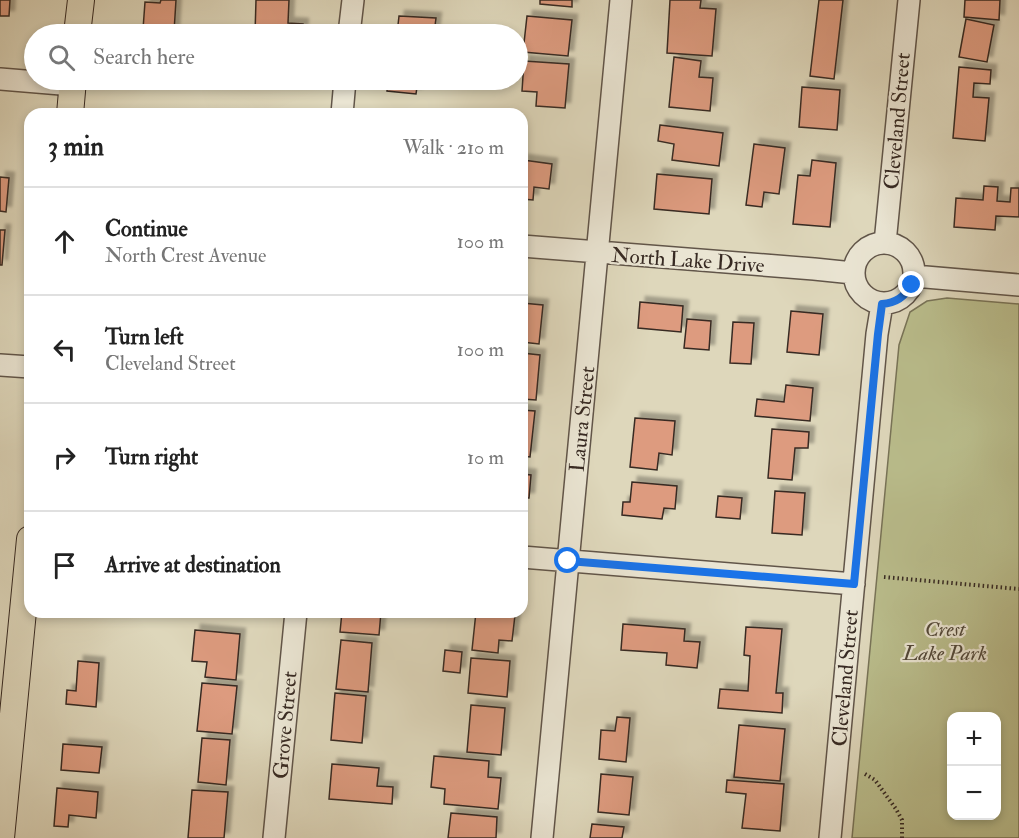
<!DOCTYPE html>
<meta charset="utf-8">
<style>
:root{--surface:#fff;--page:#f2f2f2;--text:#222;--muted:#767676;--line:#e0e0e0}
body{margin:0;font-family:"IM FELL Double Pica",serif;background:var(--page);color:var(--text)}
.controls{position:absolute;right:18px;bottom:18px;display:grid;overflow:hidden;border-radius:12px;box-shadow:0 3px 9px #0003}
.controls button{width:54px;height:54px;display:grid;place-items:center;padding:0;border:0;border-bottom:2px solid var(--line);background:var(--surface);color:var(--text);font:30px sans-serif}
.stop{position:absolute;width:18px;height:18px;margin:-14px;border:4px solid #1a73e8;border-radius:50%;background:#fff}
.stop.end{background:#1a73e8;border-color:#fff;box-shadow:0 2px 6px #0008}
.list{margin:0;padding:0;list-style:none}
h2{display:flex;justify-content:space-between;align-items:center;height:78px;margin:0;padding:0 24px;font-size:26px}
h2 small{font-size:20px;font-weight:400;color:var(--muted)}
.list li{display:grid;grid-template-columns:39px 1fr auto;gap:18px;align-items:center;box-sizing:border-box;height:108px;padding:0 24px;border-top:2px solid var(--line)}
.list b{display:block;font-size:22px;white-space:nowrap}
.list p{margin:0;font-size:20px;white-space:nowrap;color:var(--muted)}
.list em{font-size:20px;font-style:normal;color:var(--muted)}
.icon{flex:none;width:33px;height:33px;fill:none;stroke:currentColor;stroke-width:2;stroke-linecap:round;stroke-linejoin:round}
.map{position:relative;flex:none;width:1019px;height:838px;overflow:hidden}
.search{position:absolute;background:var(--surface);box-shadow:0 3px 9px #0003;left:24px;top:24px;width:504px;height:66px;display:flex;align-items:center;gap:15px;box-sizing:border-box;padding:0 21px;border-radius:33px;color:var(--muted);font-size:22px}
.panel{position:absolute;background:var(--surface);box-shadow:0 3px 9px #0003;left:24px;top:108px;width:504px;height:510px;border-radius:18px}
.map>svg:first-child{display:block}
.green{fill:#b9bc8b;stroke:#787357;stroke-width:1.5;fill-rule:evenodd}
.building{fill:#dd9b7f;stroke:#372a23;stroke-width:1.5;filter:url(#shadow)}
.lines{fill:none;stroke-linecap:round;stroke-linejoin:round}
.minor-casing{stroke:#615549;stroke-width:24}
.major-casing{stroke:#372a23;stroke-width:28}
.path{stroke:#372a23;stroke-width:4;stroke-dasharray:1.5 3;stroke-linecap:butt}
.minor{stroke:#eae5d3;stroke-width:21}
.major{stroke:#ded7bb;stroke-width:26}
.route{stroke:#1a73e8;stroke-width:8}
.labels{text-anchor:middle;stroke-width:4.5;stroke-linejoin:round;paint-order:stroke}
.street-label{font-size:21px;fill:#372a23;stroke:#eae5d3}
.park-label{font-size:21px;font-style:italic;fill:#514738;stroke:#eae5d3}
</style>
<div class="map">
<svg width="1019" height="838" viewBox="0 0 1019 838">
<defs>
<filter id="shadow"><feDropShadow dx="5.5" dy="-5.5" stdDeviation="1.5" flood-color="#0004"/></filter>
</defs>
<rect width="100%" height="100%" fill="#ded7bb"/>
<filter id="stains"><feTurbulence type="fractalNoise" baseFrequency=".00333" numOctaves="4"/><feColorMatrix values="0 0 0 0 .2 0 0 0 0 .09 0 0 0 0 .02 0 0 0 .5 -.17"/></filter>
<radialGradient id="worn" r=".72"><stop offset=".6" stop-color="#630" stop-opacity="0"/><stop offset="1" stop-color="#630" stop-opacity=".3"/></radialGradient>
<path class="green" d="M947,298L1019,304V838H852L899,345L910,312L927,301ZM952,716H996V816H952Z"/>
<path class="building" d="M0,0H10L9,16H0Z
M161,0H176L174,32L143,29L145,2L160,3Z
M256,0H289L288,23L303,24L302,34H255Z
M540,0H572V7L540,4Z
M670,0H701L700,8L716,9L712,56L667,53Z
M819,0H843L834,79L810,76Z
M965,0H1000L999,20L964,17Z
M399,16L436,18L434,34H397Z
M527,16L572,20L568,56L523,52Z
M966,19L994,25L987,62L959,57Z
M674,57L701,61L699,77L713,78L710,111L669,107Z
M524,61L569,64L565,108L536,106L537,92L522,91Z
M959,67L991,70L990,84L974,83L973,97L989,98L985,141L953,138Z
M127,80H154V84L127,82Z
M242,80H299V87L242,83Z
M388,80H418L416,94L387,91Z
M802,87L840,90L837,130L799,127Z
M660,125L723,133L719,166L672,160L674,144L658,141Z
M754,144L785,148L779,194L764,192L762,207L746,205Z
M523,160L552,164L549,189L534,187L533,200L522,199Z
M812,160L836,163L830,227L793,224L798,175L810,176Z
M657,174L712,179L709,214L654,209Z
M0,177L9,178L6,212L0,211Z
M984,186L998,187L997,201L1010,202L1011,188H1019V217L996,216L995,230L954,227L956,198L983,200Z
M0,230H5L2,265H0Z
M640,302L683,306L681,332L638,328Z
M522,303L543,305L539,344L522,342Z
M791,311L823,314L819,355L787,352Z
M687,319L711,321L709,350L684,348Z
M733,322L754,323L751,364L730,363Z
M522,353L540,355L536,400L522,399Z
M786,385L813,388L810,421L755,416L757,399L784,402Z
M522,410L535,411L530,457L522,456Z
M635,418L675,421L672,455L659,453L657,470L630,467Z
M772,429L809,432L808,448H795L792,480L768,478Z
M522,474L531,475L529,498H522Z
M632,482L677,486L675,509L664,508L662,519L622,515L623,502H630Z
M775,491L805,493L802,535L772,533Z
M718,496L742,498L740,519L716,517Z
M342,612H381L379,635L340,632Z
M476,612H502L501,614L515,615L512,641L499,640L498,653L472,650Z
M623,624L685,629L684,641L700,642L697,668L666,665L667,653L621,650Z
M746,627L782,629L776,693H783L782,713L718,708L720,689L748,691L750,656L744,655Z
M195,630L240,634L236,680L205,677L207,662L192,661Z
M341,640L372,643L368,692L336,689Z
M445,650L462,652L460,673L443,671Z
M471,658L510,661L507,697L468,693Z
M78,661L99,663L96,707L66,704L67,690L76,691Z
M202,683L237,686L232,734L197,731Z
M335,693L366,696L362,743L331,740Z
M471,705L505,708L501,755L467,752Z
M617,717L630,718L626,762L599,759L601,730L615,731Z
M739,725L785,729L780,781L734,777Z
M202,738L230,740L226,785L198,782Z
M63,744L102,747L99,773L61,770Z
M434,756L489,761L488,777L501,778L498,809L444,804L445,789L431,787Z
M332,764L379,768L377,786L393,787L392,804L329,799Z
M601,774L633,777L629,815L598,812Z
M727,780L784,784L780,831L742,828L746,794L726,792Z
M57,788L98,792L96,818L69,815L68,827L54,826Z
M192,790L228,792L224,838H188Z
M451,813L497,817L496,838H448Z
M592,824L624,827L622,838H590Z"/>
<g class="lines">
<g class="minor-casing">
<path id="minor" d="M349,34L353,0
M0,79L73,85
M342,114L345,80
M854 273a30 30 0 1 1 60 0a30 30 0 1 1-60 0Z
M885,243L909,0
M522,246L814,269L853,273
M914,276L1019,285
M0,365L30,367
M522,557L854,584
M274,838L296,612
M542,838L621,0
M830,838L877,334L882,304"/>
</g>
<g class="major-casing">
<path id="major" d="M77,34L81,0
M70,114L73,80
M1,838L30,539"/>
</g>
<path class="path" d="M884,577L1019,589
M865,774L875,780L896,809L902,820V838"/>
<use href="#minor" class="minor"/>
<use href="#major" class="major"/>
</g>
<g class="lines">
<path class="route" d="M568,561L854,584L878,334L882,304C896,303 904,297 912,285"/>
</g>
<g class="labels">
<g class="street-label">
<text transform="translate(897 121) rotate(-85)" y="7">Cleveland Street</text>
<text transform="translate(688 260) rotate(4)" y="7">North Lake Drive</text>
<text transform="translate(582 419) rotate(-84)" y="7">Laura Street</text>
<text transform="translate(845 678) rotate(-85)" y="7">Cleveland Street</text>
<text transform="translate(285 725) rotate(-85)" y="7">Grove Street</text>
</g>
<g class="park-label">
<text x="945" y="636">Crest<tspan x="945" dy="24">Lake Park</tspan></text>
</g>
</g>
<rect width="100%" height="100%" filter="url(#stains)"/>
<rect width="100%" height="100%" fill="url(#worn)"/>
</svg>
<div class="controls">
<button>+</button>
<button>−</button>
</div>
<div class="stop" style="left:568px;top:561px"></div>
<div class="stop end" style="left:912px;top:285px"></div>
<div class="search"><svg class="icon" aria-label="search" viewBox="0 0 24 24"><circle cx="10" cy="10" r="6"/><path d="M15 15l6 6"/></svg>Search here</div>
<section class="panel">
<h2>3 min<small>Walk · 210 m</small></h2>
<ul class="list">
<li><svg class="icon" aria-label="ahead" viewBox="0 0 24 24"><path d="M12 20V5M6 11l6-6 6 6"/></svg><div><b>Continue</b><p>North Crest Avenue</p></div><em>100 m</em></li>
<li><svg class="icon" aria-label="left" viewBox="0 0 24 24"><path d="M17 20v-9H6M10 6l-5 5 5 5"/></svg><div><b>Turn left</b><p>Cleveland Street</p></div><em>100 m</em></li>
<li><svg class="icon" aria-label="right" viewBox="0 0 24 24"><path d="M7 20v-9h11M14 6l5 5-5 5"/></svg><div><b>Turn right</b></div><em>10 m</em></li>
<li><svg class="icon" aria-label="arrive" viewBox="0 0 24 24"><path d="M6 21V4h12l-3 4 3 4H6"/></svg><div><b>Arrive at destination</b></div></li>
</ul>
</section>
</div>
